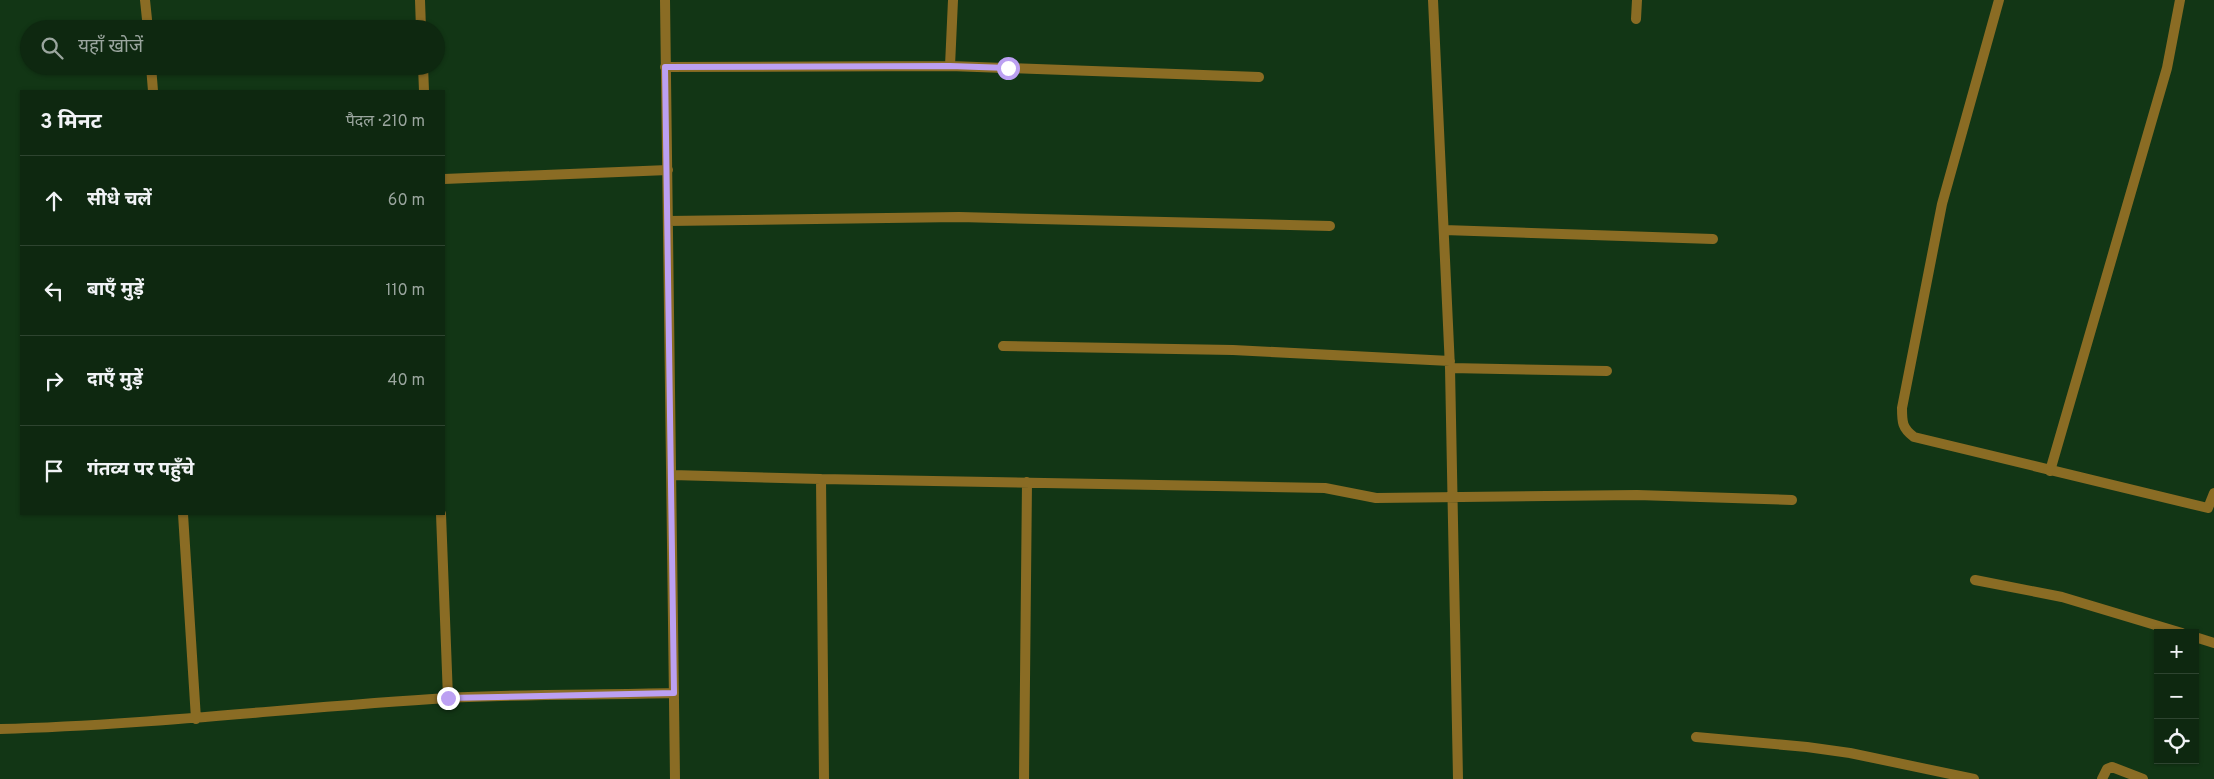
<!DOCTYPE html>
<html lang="hi">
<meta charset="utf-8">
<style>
:root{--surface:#0e2810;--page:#1c341e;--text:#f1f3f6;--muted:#9ba69f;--line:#2e4430}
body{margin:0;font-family:Overpass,"Noto Sans Devanagari",sans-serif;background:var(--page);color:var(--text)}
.controls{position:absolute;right:15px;bottom:15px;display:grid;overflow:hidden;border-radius:0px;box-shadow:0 1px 4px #0004}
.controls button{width:45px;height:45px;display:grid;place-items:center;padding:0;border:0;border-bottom:1px solid var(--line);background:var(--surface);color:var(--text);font:25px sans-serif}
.stop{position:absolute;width:15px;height:15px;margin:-11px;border:4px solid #bca0f2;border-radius:50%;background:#fff}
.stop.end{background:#bca0f2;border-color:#fff;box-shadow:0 1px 5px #0008}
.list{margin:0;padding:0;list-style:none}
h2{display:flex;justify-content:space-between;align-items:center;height:65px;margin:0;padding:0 20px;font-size:21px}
h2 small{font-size:16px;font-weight:400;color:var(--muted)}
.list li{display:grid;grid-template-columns:32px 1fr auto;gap:15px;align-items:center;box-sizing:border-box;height:90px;padding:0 20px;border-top:1px solid var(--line)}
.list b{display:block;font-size:19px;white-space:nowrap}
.list em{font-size:16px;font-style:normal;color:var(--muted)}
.icon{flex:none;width:28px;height:28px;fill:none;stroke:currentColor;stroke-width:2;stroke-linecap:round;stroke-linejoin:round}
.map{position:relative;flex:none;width:2214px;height:779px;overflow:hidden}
.search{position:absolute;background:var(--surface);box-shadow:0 1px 4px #0004;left:20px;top:20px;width:425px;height:55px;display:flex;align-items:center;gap:12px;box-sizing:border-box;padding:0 18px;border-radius:28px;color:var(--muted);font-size:19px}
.panel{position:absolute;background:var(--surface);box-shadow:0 1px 4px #0004;left:20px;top:90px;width:425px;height:425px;border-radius:0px}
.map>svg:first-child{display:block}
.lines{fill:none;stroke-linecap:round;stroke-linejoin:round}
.street{stroke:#8a6c24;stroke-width:10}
.route{stroke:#bca0f2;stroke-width:6}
</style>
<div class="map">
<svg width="2214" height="779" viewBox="0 0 2214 779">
<rect width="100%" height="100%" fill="#123615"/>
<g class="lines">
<path class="street" d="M145,0L148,29
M420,0L421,29
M665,0L675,779
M1433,0L1450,368L1458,779
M1999,0L1942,204L1902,408C1902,422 1902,428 1914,437L2208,508L2214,493
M1636,19L1637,0
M151,66L153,91
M423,66L424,91
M950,66L953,0
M665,67L950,66L1259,77
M444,179L668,170
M668,221L959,217L1330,226
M1444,230L1713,239
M1003,346L1233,350L1450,361
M1450,368L1607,371
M2050,471L2167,68L2180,0
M672,475L821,479
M183,514L196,719
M441,514L448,698
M1975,580L2062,597L2182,633
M2195,637L2214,643
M0,729C150,725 298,707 448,698C523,694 599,695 674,693
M1696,737L1807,747L1850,753L1974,779
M824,779L821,479L1325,488L1376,498L1637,495L1792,500
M1024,779L1027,482
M2102,779L2107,769L2112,767L2143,779"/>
</g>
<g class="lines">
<path class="route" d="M448,698L674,693L665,67L950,66L1008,68"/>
</g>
</svg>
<div class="controls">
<button>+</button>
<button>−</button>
<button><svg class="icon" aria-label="locate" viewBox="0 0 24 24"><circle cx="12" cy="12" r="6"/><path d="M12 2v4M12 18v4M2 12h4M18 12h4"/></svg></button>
</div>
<div class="stop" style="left:1008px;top:68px"></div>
<div class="stop end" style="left:448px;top:698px"></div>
<div class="search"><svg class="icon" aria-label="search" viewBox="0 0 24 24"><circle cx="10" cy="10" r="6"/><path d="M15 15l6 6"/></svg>यहाँ खोजें</div>
<section class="panel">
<h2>3 मिनट<small>पैदल · 210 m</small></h2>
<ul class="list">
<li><svg class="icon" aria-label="ahead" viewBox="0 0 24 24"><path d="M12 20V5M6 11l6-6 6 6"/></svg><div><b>सीधे चलें</b></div><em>60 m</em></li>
<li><svg class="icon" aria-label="left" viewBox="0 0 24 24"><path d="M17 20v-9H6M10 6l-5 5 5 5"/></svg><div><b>बाएँ मुड़ें</b></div><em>110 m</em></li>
<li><svg class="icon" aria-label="right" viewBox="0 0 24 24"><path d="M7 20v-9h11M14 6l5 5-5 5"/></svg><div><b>दाएँ मुड़ें</b></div><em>40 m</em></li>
<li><svg class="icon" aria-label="arrive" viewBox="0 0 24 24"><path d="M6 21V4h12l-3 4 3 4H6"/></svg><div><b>गंतव्य पर पहुँचे</b></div></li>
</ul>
</section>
</div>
